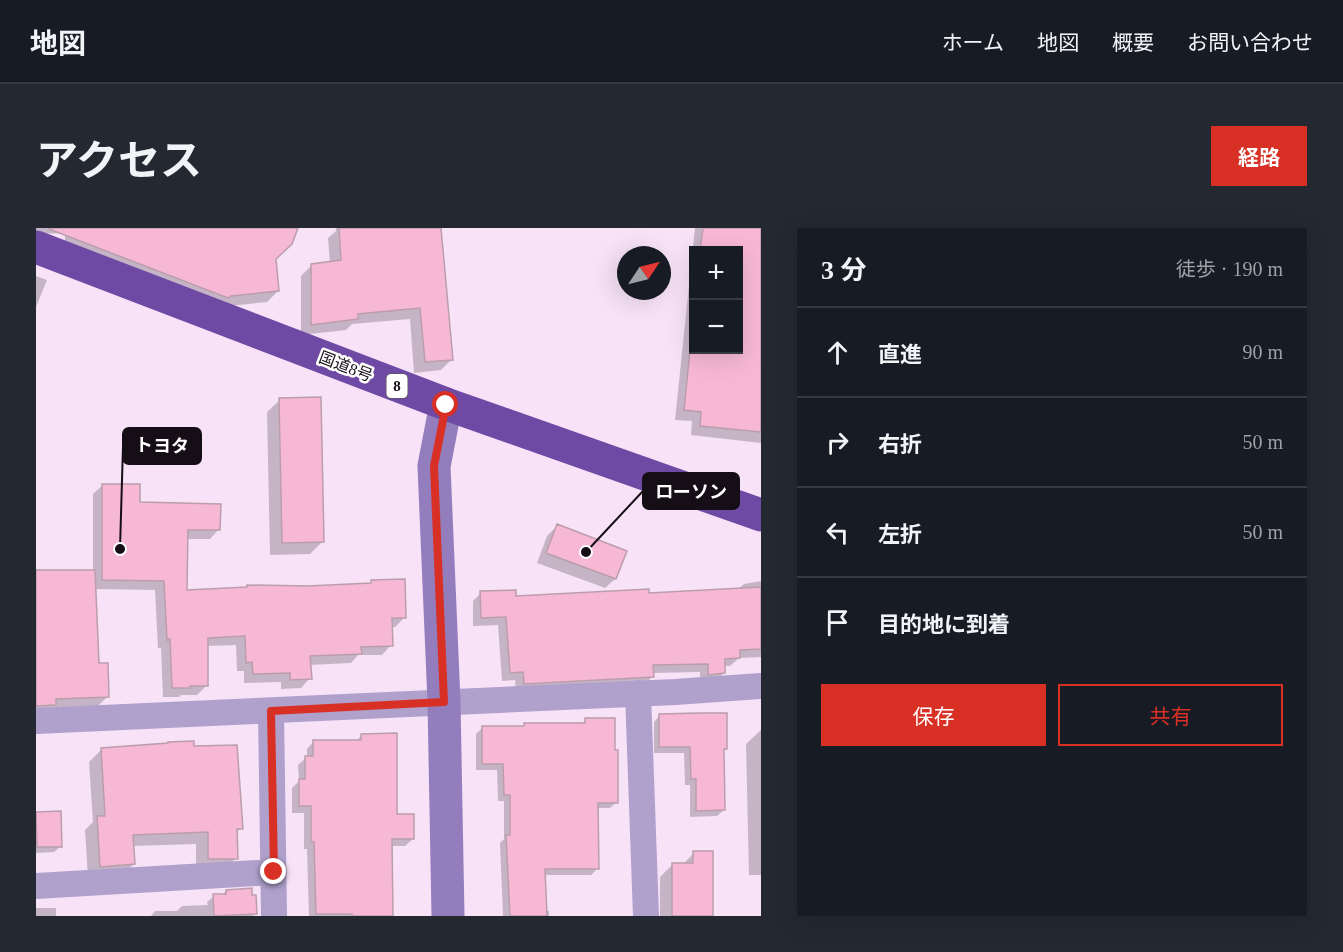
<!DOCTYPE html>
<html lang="ja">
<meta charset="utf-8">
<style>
:root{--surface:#171b24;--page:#242831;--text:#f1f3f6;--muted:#9ea1a6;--line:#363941;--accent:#d93025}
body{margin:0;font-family:"Times New Roman","Noto Sans JP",serif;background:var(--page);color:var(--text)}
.controls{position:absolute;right:18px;top:18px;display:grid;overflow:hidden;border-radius:0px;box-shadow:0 6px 24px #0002}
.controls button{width:54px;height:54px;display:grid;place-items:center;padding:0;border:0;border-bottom:2px solid var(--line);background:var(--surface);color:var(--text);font:30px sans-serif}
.compass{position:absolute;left:581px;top:18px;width:54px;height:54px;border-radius:50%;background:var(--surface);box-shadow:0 6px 24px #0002;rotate:55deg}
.stop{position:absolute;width:18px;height:18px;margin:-14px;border:4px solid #d93025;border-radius:50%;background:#fff}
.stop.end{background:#d93025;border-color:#fff;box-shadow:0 2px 6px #0008}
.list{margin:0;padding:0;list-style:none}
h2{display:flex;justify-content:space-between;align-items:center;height:78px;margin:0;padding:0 24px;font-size:26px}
h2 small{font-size:20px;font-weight:400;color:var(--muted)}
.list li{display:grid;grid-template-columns:39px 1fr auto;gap:18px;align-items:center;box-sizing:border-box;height:90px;padding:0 24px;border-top:2px solid var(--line)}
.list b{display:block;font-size:22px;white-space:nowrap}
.list em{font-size:20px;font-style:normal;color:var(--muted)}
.actions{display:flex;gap:12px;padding:18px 24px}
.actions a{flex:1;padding:14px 0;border:2px solid var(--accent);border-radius:0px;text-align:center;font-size:21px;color:var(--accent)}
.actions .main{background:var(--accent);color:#fff}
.icon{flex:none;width:33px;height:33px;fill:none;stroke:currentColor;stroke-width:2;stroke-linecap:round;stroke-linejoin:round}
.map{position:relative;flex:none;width:725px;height:688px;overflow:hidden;border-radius:0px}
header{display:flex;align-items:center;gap:36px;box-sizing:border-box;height:84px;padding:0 30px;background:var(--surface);border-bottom:2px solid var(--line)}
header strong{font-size:28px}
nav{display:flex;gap:33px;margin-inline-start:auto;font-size:21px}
.intro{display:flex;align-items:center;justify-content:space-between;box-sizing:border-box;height:144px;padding:0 36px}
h1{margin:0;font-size:42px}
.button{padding:15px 27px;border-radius:0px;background:var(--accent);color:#fff;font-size:21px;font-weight:700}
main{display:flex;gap:36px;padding:0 36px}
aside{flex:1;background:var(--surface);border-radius:0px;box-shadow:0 6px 24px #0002}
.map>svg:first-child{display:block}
.shadow{fill:#0003;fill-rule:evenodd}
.building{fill:#f7b8d5;stroke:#bb9eaa;stroke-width:1.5}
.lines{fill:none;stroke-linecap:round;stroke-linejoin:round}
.street{stroke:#afa1cc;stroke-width:26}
.secondary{stroke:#937dbc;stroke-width:33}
.highway{stroke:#6e4aa4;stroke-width:33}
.route{stroke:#d93025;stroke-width:8}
.labels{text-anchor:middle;stroke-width:5;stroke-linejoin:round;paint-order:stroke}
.shield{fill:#fff;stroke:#5c565c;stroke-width:1.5}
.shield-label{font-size:15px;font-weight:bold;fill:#160e16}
.street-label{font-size:16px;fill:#160e16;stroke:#fff}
.leader{fill:none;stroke:#160e16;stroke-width:2}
.callout-dot{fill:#160e16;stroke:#fff;stroke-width:2}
.callout{fill:#160e16;stroke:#160e16;stroke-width:2}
.callout-label{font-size:18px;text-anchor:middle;font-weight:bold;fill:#fff}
</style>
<header>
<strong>地図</strong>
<nav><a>ホーム</a><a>地図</a><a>概要</a><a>お問い合わせ</a></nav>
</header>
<div class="intro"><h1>アクセス</h1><a class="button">経路</a></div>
<main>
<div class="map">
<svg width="725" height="688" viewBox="0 0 725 688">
<rect width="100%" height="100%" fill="#f7e2f8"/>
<path class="shadow" d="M0,0H261L239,31L242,63L231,74L183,79L29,23V5L0,6Z
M300,0H404L416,131L405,142L378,145L374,91L316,96L310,102L265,107V48L276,37L294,35L292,10L300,3Z
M659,0H725V215L655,207L656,193L639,192ZM658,22H702V122H658Z
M0,48L11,52L0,79Z
M244,172L287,313L274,326L234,327L231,184Z
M67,257L103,276L183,301L174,311H150V363L333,356L336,354L369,389L359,399H354L355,417L346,427H322L315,435L273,437L274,450L265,460L245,461V454L208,455V443H201L200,417L171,418V457L161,467H145L143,469H127L125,420H122L119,362L58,361L62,437L71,469L61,479L0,487V341H4V344H57V266Z
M521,298L589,324L579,351L569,360L501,335L511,308Z
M725,353V429L703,430L694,438H688V445L679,453L664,454V444L616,445V449L608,457L480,464L479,452L466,453L462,397L437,398V373L445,365L479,369L612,367L701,362L708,356Z
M624,487L690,520L686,524L688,582L681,588L654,589V557H649L648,525H618V494Z
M550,492L581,574L574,580H561L562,640L555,647H508L509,683H513V688H467L464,615L468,611V573H462L461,542H440V506L446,500H486L489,497L545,496Z
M725,502V647H713L710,516Z
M325,508L360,587L377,611L369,618H354L356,688H273L271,621H268V585H256V560L263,553L262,537L271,529V521L278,513H320Z
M66,521L205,600L200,605V630L188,643H160V616L96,618L98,636L85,648L52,651L49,602L57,594L53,534Z
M23,584L25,618L18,624L0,625V585Z
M658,625L676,688H624V649L636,637H646Z
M190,663L219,686L217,688H115L119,683H141L146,678L172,677L171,674L178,668L186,667Z
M0,680H20V688H0Z"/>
<path class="building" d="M13,0H262L256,16L240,31L243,63L195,68L192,70L13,1Z
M303,0H405L417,132L389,134L384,80L322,86V91L275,97V36L305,32Z
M667,0H725V204L664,198L665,184L648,182L654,122H702V22H664Z
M285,169L288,314L246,315L243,170Z
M66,256H104V274L185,276L184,302H152L151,362L211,359V357L272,358L335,355V352L369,351L370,390H356L357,418L325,419L326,426L274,428L276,451L254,452V445L217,446L216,434L210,435L209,408L172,410V458H154V460H136L134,411L131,412L128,353L66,352Z
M521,296L591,323L580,351L510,325Z
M0,342H59L63,435H72L73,469L20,471V477L0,478Z
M725,359V421L704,422V430L689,431V445L672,447V436L617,437L618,449L488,456L487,444L474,445L470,389L445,390L444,363L480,362V368L613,361V365Z
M663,485H691V521H688L689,582L660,583V551H655L654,519H623V486Z
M549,490H579V522H582V575H562L563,641H509L511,688H474L470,607H474V567H468L467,536H446V498H488V495H549Z
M361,505V586H378V611H356L357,688H316V686H280L278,614H275V578H263V551H269V528H277V512H325V506Z
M158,513V518L201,517L207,601H201L202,631H172V604L97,607L99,636L64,639L61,588H69L65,520L132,515V514Z
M25,583L26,619H1L0,584Z
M657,623H677V688H636V635H657Z
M216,660V667H220L221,686L178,688L177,666H190V662Z"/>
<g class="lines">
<path class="street" d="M602,465L610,688
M235,483L238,688
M0,493L639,464L725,458
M0,658L238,644"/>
<path class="secondary" d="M410,176L398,238L408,474L412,688"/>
<path class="highway" d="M0,19L410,176L725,287"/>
</g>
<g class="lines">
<path class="route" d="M238,644L235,483L408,474L398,238L410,177"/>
</g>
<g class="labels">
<rect class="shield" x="350.5" y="146" width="21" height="24" rx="4.5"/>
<g class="shield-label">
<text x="361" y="163">8</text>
</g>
<g class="street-label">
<text transform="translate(310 138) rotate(21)" y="6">国道8号</text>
</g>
</g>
<path class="leader" d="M84 321L87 218M550 324L607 263"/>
<g class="callout-dot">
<circle cx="84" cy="321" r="6"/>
<circle cx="550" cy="324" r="6"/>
</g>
<g class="callout">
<rect x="87" y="200" width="78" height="36" rx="6"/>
<rect x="607" y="245" width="96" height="36" rx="6"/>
</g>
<g class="callout-label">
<text x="126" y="224">トヨタ</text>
<text x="655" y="270">ローソン</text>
</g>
</svg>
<div class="controls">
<button>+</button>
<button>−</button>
</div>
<svg class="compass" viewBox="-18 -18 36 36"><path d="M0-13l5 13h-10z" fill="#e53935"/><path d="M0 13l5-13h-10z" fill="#9ea1a6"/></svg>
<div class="stop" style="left:410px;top:177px"></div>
<div class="stop end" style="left:238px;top:644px"></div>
</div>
<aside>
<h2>3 分<small>徒歩 · 190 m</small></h2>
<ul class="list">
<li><svg class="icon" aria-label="ahead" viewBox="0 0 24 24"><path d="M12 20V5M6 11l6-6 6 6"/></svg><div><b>直進</b></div><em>90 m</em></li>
<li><svg class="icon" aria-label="right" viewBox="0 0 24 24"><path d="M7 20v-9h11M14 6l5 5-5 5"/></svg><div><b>右折</b></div><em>50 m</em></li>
<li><svg class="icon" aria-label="left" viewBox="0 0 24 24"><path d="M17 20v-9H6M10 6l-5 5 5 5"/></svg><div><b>左折</b></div><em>50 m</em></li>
<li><svg class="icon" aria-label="arrive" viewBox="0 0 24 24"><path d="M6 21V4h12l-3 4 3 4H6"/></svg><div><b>目的地に到着</b></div></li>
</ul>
<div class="actions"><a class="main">保存</a><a>共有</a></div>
</aside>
</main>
